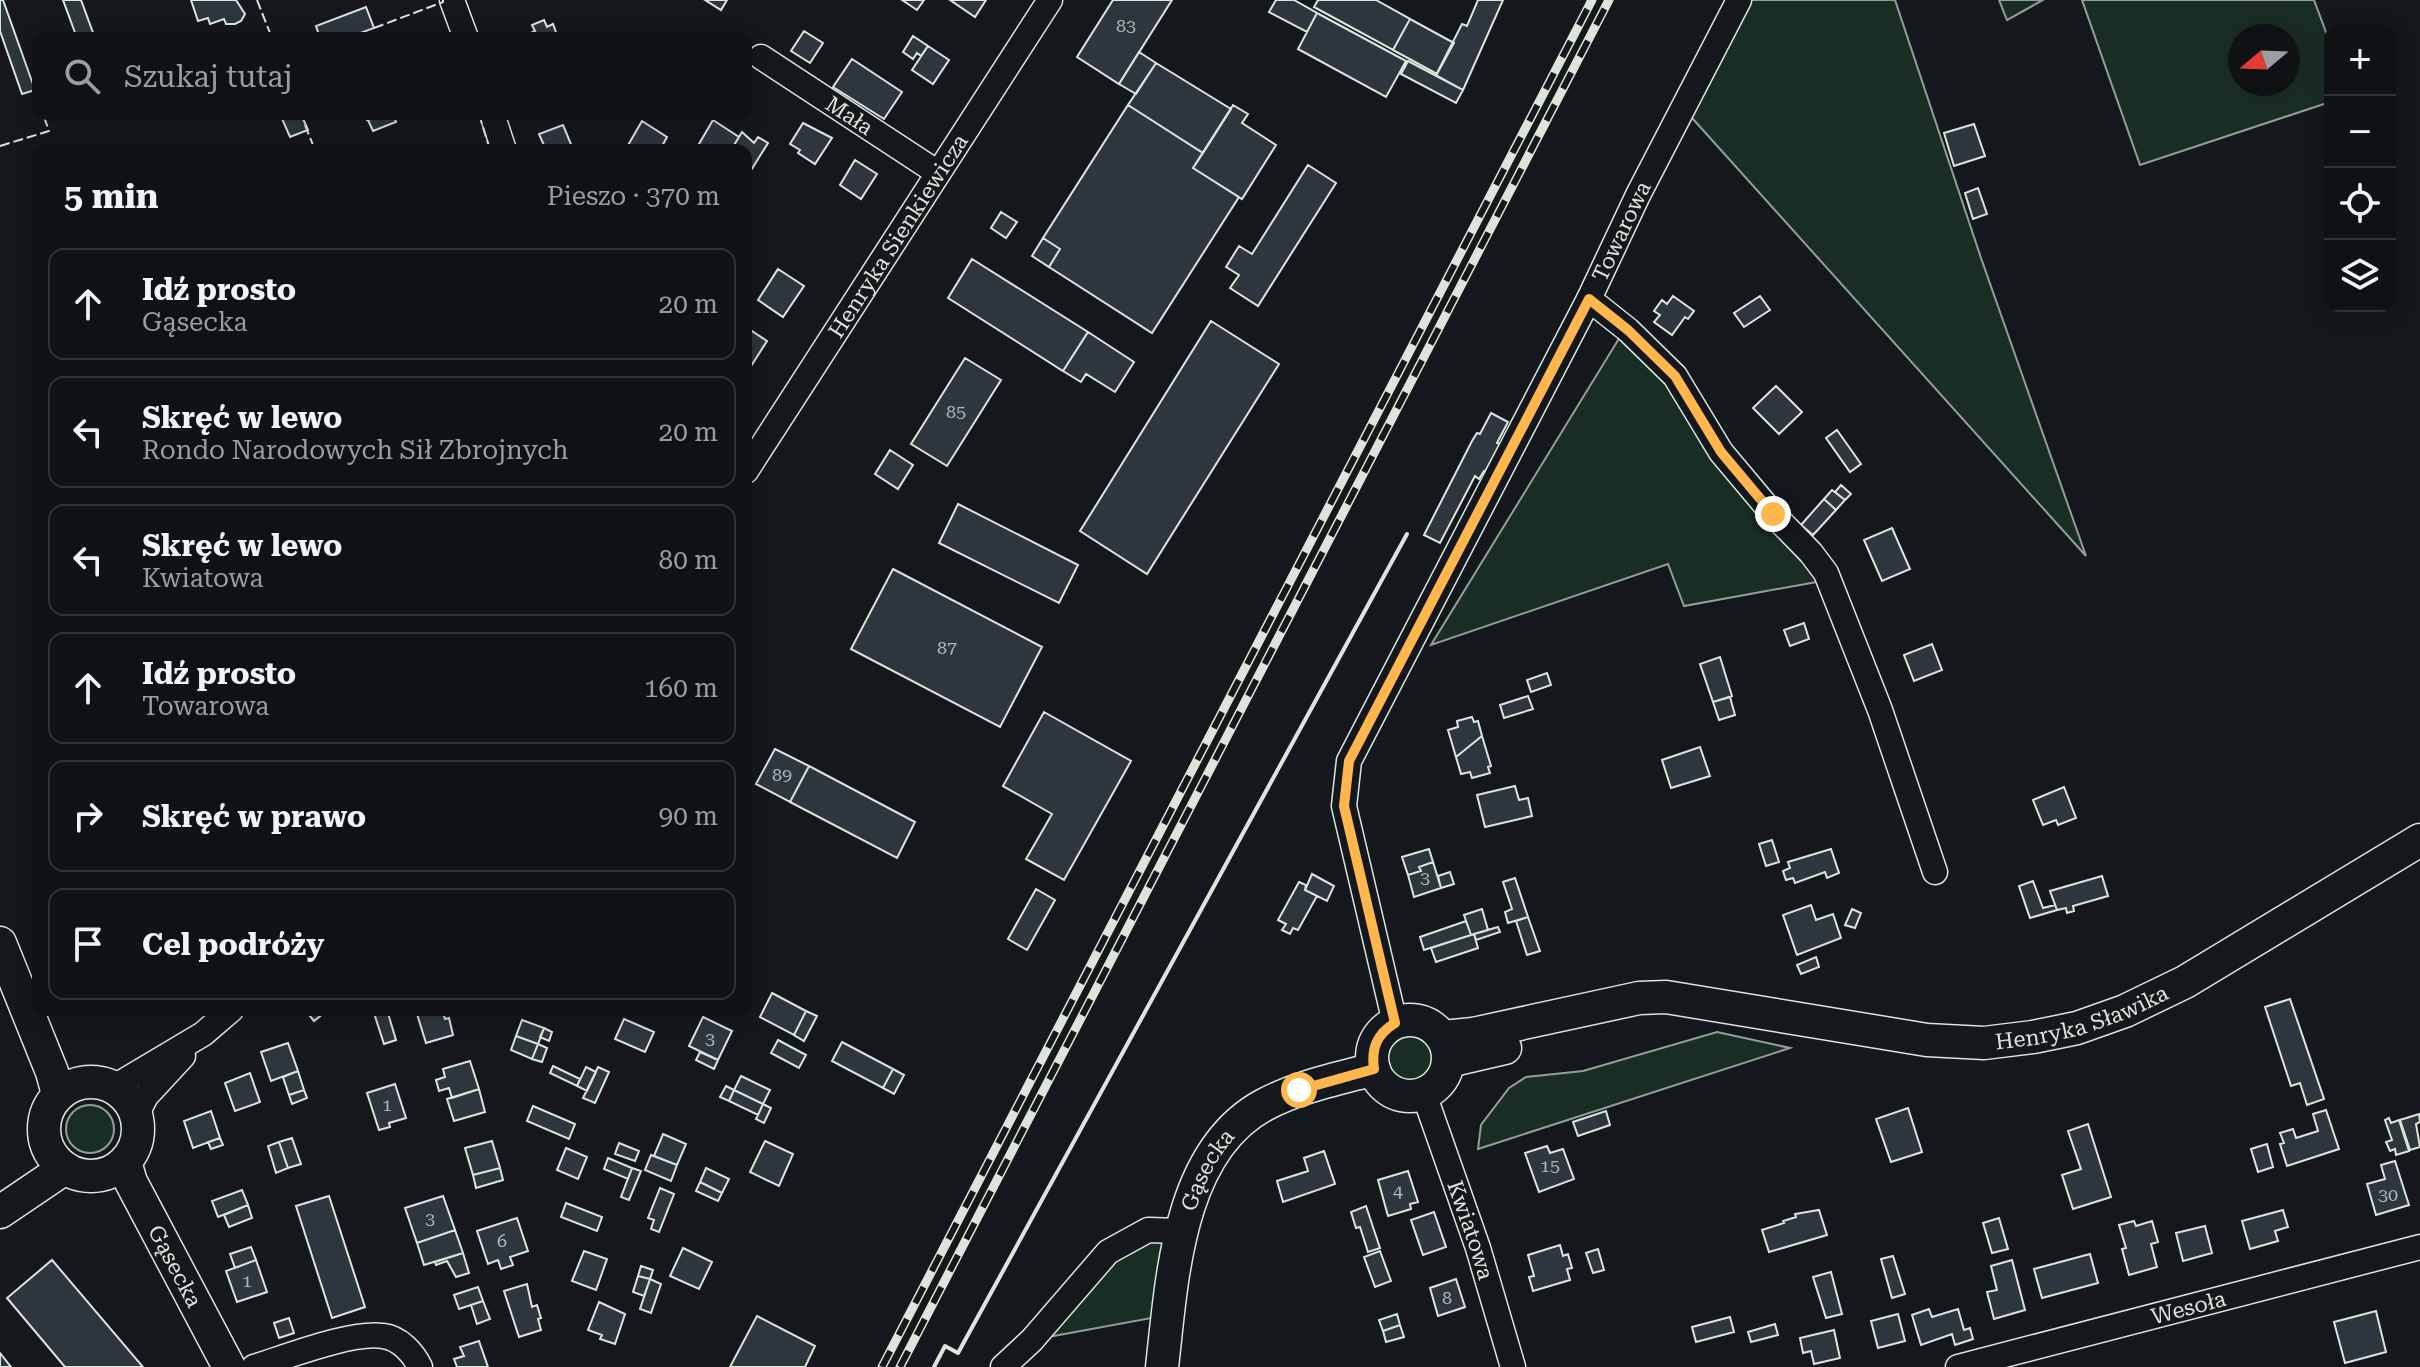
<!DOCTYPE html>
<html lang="pl">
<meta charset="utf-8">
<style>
:root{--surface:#0f1215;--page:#181b1e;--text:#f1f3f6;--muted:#9b9ea0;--line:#2f3234}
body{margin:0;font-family:"Roboto Serif",serif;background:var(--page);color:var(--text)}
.controls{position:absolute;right:24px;top:24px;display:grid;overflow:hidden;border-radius:16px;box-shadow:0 4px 20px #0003}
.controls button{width:72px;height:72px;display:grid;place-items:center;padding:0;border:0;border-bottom:2px solid var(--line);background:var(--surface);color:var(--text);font:40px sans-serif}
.compass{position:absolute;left:2228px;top:24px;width:72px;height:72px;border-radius:50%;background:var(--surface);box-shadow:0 4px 20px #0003;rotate:251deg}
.stop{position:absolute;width:24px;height:24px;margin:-18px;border:6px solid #ffb74d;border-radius:50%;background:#fff}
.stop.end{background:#ffb74d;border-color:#fff;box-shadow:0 2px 8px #0008}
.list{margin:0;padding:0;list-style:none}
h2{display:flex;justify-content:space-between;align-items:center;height:104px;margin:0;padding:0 32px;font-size:34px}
h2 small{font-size:26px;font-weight:400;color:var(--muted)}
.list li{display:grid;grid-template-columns:52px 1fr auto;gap:24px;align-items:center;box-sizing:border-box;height:112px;margin:0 16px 16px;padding:0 16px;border:2px solid var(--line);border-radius:16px}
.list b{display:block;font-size:30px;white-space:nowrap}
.list p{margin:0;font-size:26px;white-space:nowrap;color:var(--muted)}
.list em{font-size:26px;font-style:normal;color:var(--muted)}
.icon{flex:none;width:44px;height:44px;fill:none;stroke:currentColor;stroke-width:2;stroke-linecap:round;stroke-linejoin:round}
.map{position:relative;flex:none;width:2420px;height:1367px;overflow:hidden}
.search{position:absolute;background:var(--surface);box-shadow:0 4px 20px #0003;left:32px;top:32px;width:720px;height:88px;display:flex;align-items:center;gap:20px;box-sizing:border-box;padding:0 28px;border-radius:16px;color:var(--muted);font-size:30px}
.panel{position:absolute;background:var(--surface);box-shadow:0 4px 20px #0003;left:32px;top:144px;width:720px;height:872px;border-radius:16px}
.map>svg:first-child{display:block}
.green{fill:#1a2d24;stroke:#939e99;stroke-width:2;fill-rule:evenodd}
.building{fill:#2c363c;stroke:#d8e6dc;stroke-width:2}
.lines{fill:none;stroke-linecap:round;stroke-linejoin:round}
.minor-casing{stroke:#d8e6dc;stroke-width:27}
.major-casing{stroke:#d8e6dc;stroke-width:35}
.minor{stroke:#14181c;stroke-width:24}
.major{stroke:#14181c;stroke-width:32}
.rail-casing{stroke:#d8e6dc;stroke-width:9}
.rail{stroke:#14181c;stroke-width:6;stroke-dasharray:18;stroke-linecap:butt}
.fence{stroke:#d8e6dc;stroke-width:2;stroke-dasharray:10 4;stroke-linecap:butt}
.wall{stroke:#d8e6dc;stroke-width:4}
.route{stroke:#ffb74d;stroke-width:10}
.labels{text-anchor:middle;stroke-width:6;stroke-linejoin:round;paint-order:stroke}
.number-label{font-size:18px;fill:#adbab4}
.street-label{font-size:22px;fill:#d8e6dc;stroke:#14181c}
</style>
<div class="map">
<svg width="2420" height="1367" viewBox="0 0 2420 1367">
<rect width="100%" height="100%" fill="#14181c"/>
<path class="green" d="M1739,0H1895L1981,258L2086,556L1684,109Z
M1999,0H2043L2007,20Z
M2082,0H2314L2330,43V102L2140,165ZM2240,36H2288V84H2240Z
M1623,332L1662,372L1822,581L1684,606L1668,564L1431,645Z
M1717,1032L1790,1048L1478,1149L1481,1125L1509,1088L1526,1077L1583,1071Z
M1387 1058a23 23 0 1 1 46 0a23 23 0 1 1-46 0Z
M66 1129a24 24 0 1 1 48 0a24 24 0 1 1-48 0Z
M1181,1231L1168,1315L1032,1340L1108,1252Z"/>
<path class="building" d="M0,0H3L35,90L22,94L0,31Z
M63,0H81L95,38H77Z
M191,0H236L245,14L241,21L235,24H226L224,19L210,24L208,18L198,21Z
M705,0H727L721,10Z
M902,0H924L917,10Z
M950,0H986L975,17Z
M1113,0H1172L1119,84L1077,57Z
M1276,0H1294L1317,13L1307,32L1269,12Z
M1318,0H1376L1410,19L1393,50L1314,7Z
M1478,0H1503L1463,90L1436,75L1462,24L1467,26Z
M366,7L374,28L347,38H320L316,26Z
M1317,13L1406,61L1386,97L1298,49Z
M1410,19L1454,43L1437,74L1393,50Z
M544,20L547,27L553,24L558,38H527L526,35L535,31L532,25Z
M804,31L823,43L810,63L791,51Z
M913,36L928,46L921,56L917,53L913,59L903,52Z
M928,46L949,60L933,84L912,70Z
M1139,52L1156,63L1136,94L1119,84Z
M852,59L902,92L884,119L833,87Z
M1408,61L1463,90L1456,103L1401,74Z
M1156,63L1231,109L1203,153L1128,105Z
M1128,105L1203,153L1193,168L1239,197L1152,333L1049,267L1060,249L1043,238Z
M1233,105L1248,114L1242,123L1276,145L1242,199L1193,168Z
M280,114H301L308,130L290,137Z
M365,114H385L367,120Z
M385,114H393L396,122L373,131L368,120Z
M713,120L739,137L731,150H708L699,144Z
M642,121L667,137L660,150H629L627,147Z
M803,123L832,138L815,164L798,153L800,150L790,144Z
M1974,124L1985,156L1954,166L1944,133Z
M563,125L573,149L546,150L539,134Z
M742,132L754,143L758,137L768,143L750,172L746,170V150H731Z
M855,160L877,174L861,199L840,185Z
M1308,165L1336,183L1258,306L1230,288L1239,275L1226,267L1239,246L1252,254Z
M1978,188L1987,214L1973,219L1965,193Z
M1001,212L1017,222L1006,238L991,228Z
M1043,238L1060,249L1049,267L1032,256Z
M972,259L1088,332L1063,371L948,298Z
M778,269L804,286L783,317L758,300Z
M1673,296L1694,311L1688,319L1685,317L1672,335L1654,322L1660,315L1654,311L1662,300L1667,304Z
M1760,296L1770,310L1744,327L1734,313Z
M1211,321L1279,364L1147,574L1080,531Z
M746,327L767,341L748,371L746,370Z
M1088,332L1134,362L1115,392L1086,374L1081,382L1063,371Z
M965,358L1001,380L947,466L911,444Z
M1776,386L1802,412L1779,434L1753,408Z
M1491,413L1508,422L1497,443L1500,444L1485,472L1484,471L1479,479L1475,476L1440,543L1424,535L1472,441L1477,433L1480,434Z
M1837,430L1861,464L1850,472L1826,438Z
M890,450L913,465L898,489L875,474Z
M1841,485L1851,494L1845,500L1835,492Z
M1832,490L1845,500L1836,510L1824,499Z
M1824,499L1836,510L1813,535L1801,525Z
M958,504L1078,565L1059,603L939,543Z
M1892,528L1910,569L1882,581L1864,540Z
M893,569L1042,647L1000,727L851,649Z
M1804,623L1809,639L1790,646L1784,630Z
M1932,644L1942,670L1914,681L1904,655Z
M1720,657L1732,696L1713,702L1700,664Z
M1547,673L1551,685L1531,692L1527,680Z
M1528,696L1533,709L1504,718L1500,705Z
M1730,697L1735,715L1719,720L1713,702Z
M1044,712L1131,761L1064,880L1026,859L1052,814L1003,786Z
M1472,717L1474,722L1478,721L1482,736L1456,757L1448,730L1458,727L1457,721Z
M1482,736L1491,766L1488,767L1490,773L1472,778L1470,772L1461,774L1456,757Z
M1700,747L1710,776L1671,788L1662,760Z
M775,749L809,766L790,802L756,784Z
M809,766L915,822L897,858L790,802Z
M1515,786L1519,800L1528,798L1532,816L1485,827L1477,795Z
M2064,787L2076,818L2058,825L2056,820L2043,825L2033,800Z
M1772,840L1779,862L1766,866L1759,844Z
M1429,849L1433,862L1419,867L1421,871L1408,875L1402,857Z
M1831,849L1839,873L1827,878L1825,872L1795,883L1793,878L1786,880L1783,871L1790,868L1788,862Z
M1433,862L1441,888L1414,897L1408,875L1421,871L1419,867Z
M1450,872L1454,884L1441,888L1438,876Z
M1312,874L1334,886L1327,901L1305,890Z
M2102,876L2108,896L2073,906L2074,911L2067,913L2066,908L2057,910L2050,891Z
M1515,878L1528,917L1508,923L1505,912L1512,909L1503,882Z
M2033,881L2043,908L2055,905L2057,910L2030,918L2019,886Z
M1299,882L1306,885L1305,890L1317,896L1298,930L1293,928L1290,934L1282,930L1286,924L1278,920Z
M1036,889L1055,900L1027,950L1008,939Z
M1811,905L1816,920L1833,914L1841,938L1797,955L1783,915Z
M1482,909L1488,930L1471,935L1464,915Z
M1852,909L1861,913L1855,928L1845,925Z
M1528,917L1540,951L1527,955L1516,921Z
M1466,921L1471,935L1424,950L1420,937Z
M1498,927L1500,932L1476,940L1474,934Z
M1474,934L1478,948L1436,962L1431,948Z
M1816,957L1819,967L1801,974L1797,965Z
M772,993L806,1011L794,1035L760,1017Z
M2290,999L2324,1099L2307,1105L2300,1083L2291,1086L2265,1007Z
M305,1010H328L314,1021Z
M373,1010H387L396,1040L384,1044Z
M442,1010L445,1019L449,1018L453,1035L426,1043L417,1014L429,1010Z
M806,1011L817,1016L804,1041L794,1035Z
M703,1017L732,1031L718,1060L689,1046Z
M624,1019L654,1032L645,1052L615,1039Z
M522,1020L544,1028L538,1044L516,1036Z
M544,1028L552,1032L549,1041L540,1037Z
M516,1036L538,1044L532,1059L511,1050Z
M778,1040L806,1055L799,1068L771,1053Z
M842,1042L893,1069L883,1088L832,1061Z
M288,1043L298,1071L271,1081L261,1052Z
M538,1044L547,1048L542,1062L532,1059Z
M700,1052L718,1060L714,1069L696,1060Z
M470,1061L479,1089L452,1098L449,1088L439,1091L436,1080L445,1077L443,1069Z
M553,1066L580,1079L577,1086L550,1073Z
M586,1067L596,1072L587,1091L577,1086Z
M598,1067L609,1072L595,1103L583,1098Z
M893,1069L904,1075L894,1094L883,1088Z
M298,1071L304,1090L289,1095L283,1077Z
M250,1073L260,1102L235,1111L225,1083Z
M741,1076L770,1090L763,1104L734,1090Z
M395,1084L406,1118L389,1123L390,1127L379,1130L367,1093Z
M726,1086L734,1090L729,1101L720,1097Z
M479,1089L485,1112L454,1121L447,1099Z
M304,1090L307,1098L292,1104L289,1095Z
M734,1090L763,1104L758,1115L729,1101Z
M763,1104L771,1108L764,1123L756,1119Z
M533,1106L575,1124L569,1139L527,1121Z
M1908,1108L1922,1152L1891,1162L1876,1119Z
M2326,1110L2339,1149L2287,1166L2280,1144L2284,1143L2280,1133L2293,1129L2296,1138L2318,1131L2313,1114Z
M211,1111L220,1138L193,1148L184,1121Z
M1606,1111L1610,1125L1578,1136L1573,1122Z
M2419,1114L2420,1122L2416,1124L2420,1147L2410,1150L2400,1120Z
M2389,1118L2391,1123L2399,1120L2409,1151L2396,1155L2395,1149L2390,1151L2386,1142L2392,1140L2385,1120Z
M2088,1124L2111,1197L2073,1209L2062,1175L2081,1169L2068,1131Z
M663,1134L686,1144L677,1165L654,1156Z
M220,1138L223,1145L211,1149L208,1142Z
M292,1138L301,1164L288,1168L279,1142Z
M492,1141L500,1168L473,1175L465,1148Z
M765,1141L793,1154L779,1186L750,1172Z
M279,1142L288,1168L276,1173L268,1146Z
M619,1143L639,1151L635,1161L615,1154Z
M2267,1144L2273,1167L2258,1172L2251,1149Z
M1547,1146L1550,1153L1563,1149L1574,1179L1539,1192L1525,1153Z
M566,1148L587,1157L578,1179L557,1170Z
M1324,1151L1335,1184L1283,1202L1277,1181L1308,1171L1304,1158Z
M651,1155L677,1165L671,1181L645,1170Z
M608,1158L632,1168L628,1179L604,1169Z
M2395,1161L2409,1205L2376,1215L2367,1184L2385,1179L2381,1165Z
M500,1168L503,1180L476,1188L473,1175Z
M632,1168L641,1171L629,1200L621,1197Z
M706,1168L729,1179L722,1193L700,1182Z
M1408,1171L1418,1202L1410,1204L1411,1209L1388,1216L1378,1180Z
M700,1182L722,1193L718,1201L696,1191Z
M660,1188L674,1194L659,1232L651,1229L654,1220L648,1218Z
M242,1190L248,1205L218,1217L212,1201Z
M329,1196L365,1307L332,1318L296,1206Z
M443,1196L455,1230L417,1243L405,1208Z
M566,1203L602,1217L597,1231L561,1217Z
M248,1205L252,1218L229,1227L224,1215Z
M1366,1206L1380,1248L1368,1252L1360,1227L1356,1228L1351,1212Z
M1819,1210L1827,1235L1769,1252L1762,1230L1784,1223L1783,1221L1796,1217L1795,1214Z
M2283,1210L2288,1227L2275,1231L2278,1241L2250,1249L2242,1221Z
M1434,1212L1446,1247L1423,1255L1411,1220Z
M517,1218L528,1251L510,1257L513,1265L501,1269L498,1260L488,1264L477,1231Z
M1999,1218L2008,1249L1992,1253L1983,1223Z
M2134,1221L2136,1226L2152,1221L2158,1242L2151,1244L2157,1267L2129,1275L2122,1249L2126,1248L2119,1225Z
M2205,1226L2212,1253L2183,1261L2176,1233Z
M455,1230L463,1253L424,1265L417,1243Z
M1560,1245L1563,1256L1568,1254L1572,1268L1567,1269L1570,1280L1533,1291L1529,1277L1534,1276L1528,1255Z
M251,1247L256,1260L235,1268L230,1254Z
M683,1248L712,1262L699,1289L670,1276Z
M1598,1249L1604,1270L1593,1273L1586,1253Z
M584,1251L607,1259L596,1290L572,1281Z
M1380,1251L1391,1281L1375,1287L1364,1257Z
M463,1253L469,1273L456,1277L447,1261L436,1265L435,1262Z
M2090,1254L2098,1283L2042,1298L2034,1269Z
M1893,1256L1905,1294L1892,1298L1881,1259Z
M52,1260L143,1367H65L7,1298Z
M256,1260L267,1292L237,1302L226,1271Z
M2012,1260L2025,1310L1994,1319L1987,1292L1997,1290L1991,1266Z
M641,1266L653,1270L650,1279L638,1276Z
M1831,1272L1842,1314L1826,1318L1813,1277Z
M638,1276L650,1279L644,1296L633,1292Z
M650,1279L661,1284L651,1313L640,1309Z
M1456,1279L1465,1307L1438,1316L1430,1288Z
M527,1284L532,1307L537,1305L541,1318L538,1319L541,1330L519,1337L504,1291Z
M478,1287L483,1301L459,1309L454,1295Z
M483,1301L490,1319L477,1324L471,1305Z
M599,1302L625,1314L615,1344L600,1339L602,1335L588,1330Z
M1929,1309L1932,1317L1958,1309L1964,1330L1970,1328L1973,1339L1955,1345L1952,1334L1921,1345L1912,1315Z
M2376,1311L2386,1352L2345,1363L2334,1322Z
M1397,1314L1400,1325L1383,1331L1379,1320Z
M1898,1314L1905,1341L1878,1348L1871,1321Z
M757,1316L815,1346L805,1367H730Z
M1730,1317L1734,1332L1696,1342L1692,1327Z
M289,1318L294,1333L279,1338L274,1323Z
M1775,1324L1778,1335L1751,1342L1748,1332Z
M1400,1325L1404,1337L1386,1342L1383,1331Z
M1834,1330L1840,1358L1814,1364L1811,1351L1803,1353L1800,1338Z
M479,1341L488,1367H457L454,1359L464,1356L460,1347Z
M0,1353L11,1367H0Z"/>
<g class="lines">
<g class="minor-casing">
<g id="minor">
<path d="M452,0L466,38"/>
<path id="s1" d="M761,57L938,173"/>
<path d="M492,114L504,150"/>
<path d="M1589,299L1628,330L1675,376L1721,452L1773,514L1811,553L1826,573L1880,710L1935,872"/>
<path id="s2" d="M746,471L1050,0"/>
<path id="s3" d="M1395,1023L1344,806L1349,761L1589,299L1638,195L1739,0"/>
<path d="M114,1087L203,1034L231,1010"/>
<path id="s4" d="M1424,1094L1478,1248L1513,1367"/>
<path d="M137,1114L146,1096L183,1056"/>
<path d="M254,1367C286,1357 352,1331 383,1336C400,1338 413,1353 420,1367"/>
<path d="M1003,1367L1032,1340L1108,1252L1148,1230L1181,1231"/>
<path id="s5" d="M1958,1367L2420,1247"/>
</g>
</g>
<g class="major-casing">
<g id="major">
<path d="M0,943L52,1072L58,1094"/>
<circle cx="1410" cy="1058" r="38"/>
<path id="s6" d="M1443,1037L1473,1034L1639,998L1666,997L1927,1040L1984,1043L2033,1037L2077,1028L2125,1011L2185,982L2420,840"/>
<path d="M1449,1061L1505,1048"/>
<circle cx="91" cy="1129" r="47"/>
<path id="s7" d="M125,1162L131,1182L229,1367"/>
<path d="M0,1212L65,1168"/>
<path id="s8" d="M1162,1367C1172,1281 1177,1152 1264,1105C1297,1087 1337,1079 1374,1069"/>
</g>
</g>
<use href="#minor" class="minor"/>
<use href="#major" class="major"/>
<g class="rail-casing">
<path id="rail" d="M882,1367L1592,0
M900,1367L1609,0"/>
</g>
<use href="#rail" class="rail"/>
<path class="fence" d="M257,0L272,38
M374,28L443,2V0
M479,114L490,150
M305,125L315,150
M0,146L49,131L43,114"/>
<path class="wall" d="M934,1367L945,1346L958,1353L1407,534"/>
</g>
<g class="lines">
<path class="route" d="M1299,1090L1374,1069C1371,1048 1377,1034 1395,1023L1344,806L1349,761L1589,299L1628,330L1675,376L1721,452L1773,514"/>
</g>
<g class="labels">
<g class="number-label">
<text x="1126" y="32">83</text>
<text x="956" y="418">85</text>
<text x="947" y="654">87</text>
<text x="782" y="781">89</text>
<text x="1425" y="884">3</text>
<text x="710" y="1045">3</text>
<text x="387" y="1111">1</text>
<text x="1550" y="1172">15</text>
<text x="1398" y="1197">4</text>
<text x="2388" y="1201">30</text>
<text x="430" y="1225">3</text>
<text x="502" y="1247">6</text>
<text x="247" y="1287">1</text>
<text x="1447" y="1304">8</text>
</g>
<g class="street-label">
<text dy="8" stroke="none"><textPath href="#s1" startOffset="106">Mała</textPath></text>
<text dy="8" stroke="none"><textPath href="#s3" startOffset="864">Towarowa</textPath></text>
<text dy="8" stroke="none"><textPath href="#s2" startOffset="280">Henryka Sienkiewicza</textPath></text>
<text dy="8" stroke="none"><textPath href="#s6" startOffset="650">Henryka Sławika</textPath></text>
<text dy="8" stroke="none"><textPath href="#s8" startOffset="204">Gąsecka</textPath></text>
<text dy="8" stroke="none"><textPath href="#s4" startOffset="144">Kwiatowa</textPath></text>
<text dy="8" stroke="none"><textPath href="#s7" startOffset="116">Gąsecka</textPath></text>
<text dy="8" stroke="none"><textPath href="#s5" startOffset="238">Wesoła</textPath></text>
</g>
</g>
</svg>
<div class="controls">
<button>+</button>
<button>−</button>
<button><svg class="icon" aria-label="locate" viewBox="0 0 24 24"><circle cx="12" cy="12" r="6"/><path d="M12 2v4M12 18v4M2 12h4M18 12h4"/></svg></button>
<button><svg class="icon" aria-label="layers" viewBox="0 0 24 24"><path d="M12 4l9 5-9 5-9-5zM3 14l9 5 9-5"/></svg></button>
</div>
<svg class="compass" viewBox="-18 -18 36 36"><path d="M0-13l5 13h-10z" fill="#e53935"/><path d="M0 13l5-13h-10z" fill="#9b9ea0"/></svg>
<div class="stop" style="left:1299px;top:1090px"></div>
<div class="stop end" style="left:1773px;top:514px"></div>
<div class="search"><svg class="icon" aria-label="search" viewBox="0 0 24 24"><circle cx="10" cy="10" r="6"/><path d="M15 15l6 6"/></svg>Szukaj tutaj</div>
<section class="panel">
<h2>5 min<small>Pieszo · 370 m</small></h2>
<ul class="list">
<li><svg class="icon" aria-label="ahead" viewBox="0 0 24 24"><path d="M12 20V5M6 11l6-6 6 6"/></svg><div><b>Idź prosto</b><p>Gąsecka</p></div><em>20 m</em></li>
<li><svg class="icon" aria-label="left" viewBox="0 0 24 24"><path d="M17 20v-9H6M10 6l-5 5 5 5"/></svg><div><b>Skręć w lewo</b><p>Rondo Narodowych Sił Zbrojnych</p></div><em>20 m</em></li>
<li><svg class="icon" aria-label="left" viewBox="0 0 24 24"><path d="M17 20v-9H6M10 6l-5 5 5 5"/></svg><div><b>Skręć w lewo</b><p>Kwiatowa</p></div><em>80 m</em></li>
<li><svg class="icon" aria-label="ahead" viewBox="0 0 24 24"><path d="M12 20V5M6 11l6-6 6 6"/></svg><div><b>Idź prosto</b><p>Towarowa</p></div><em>160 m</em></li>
<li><svg class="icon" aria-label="right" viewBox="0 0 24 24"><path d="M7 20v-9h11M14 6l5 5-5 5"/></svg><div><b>Skręć w prawo</b></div><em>90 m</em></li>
<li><svg class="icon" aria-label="arrive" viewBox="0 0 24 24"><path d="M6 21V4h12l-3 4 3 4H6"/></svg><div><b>Cel podróży</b></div></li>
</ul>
</section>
</div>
